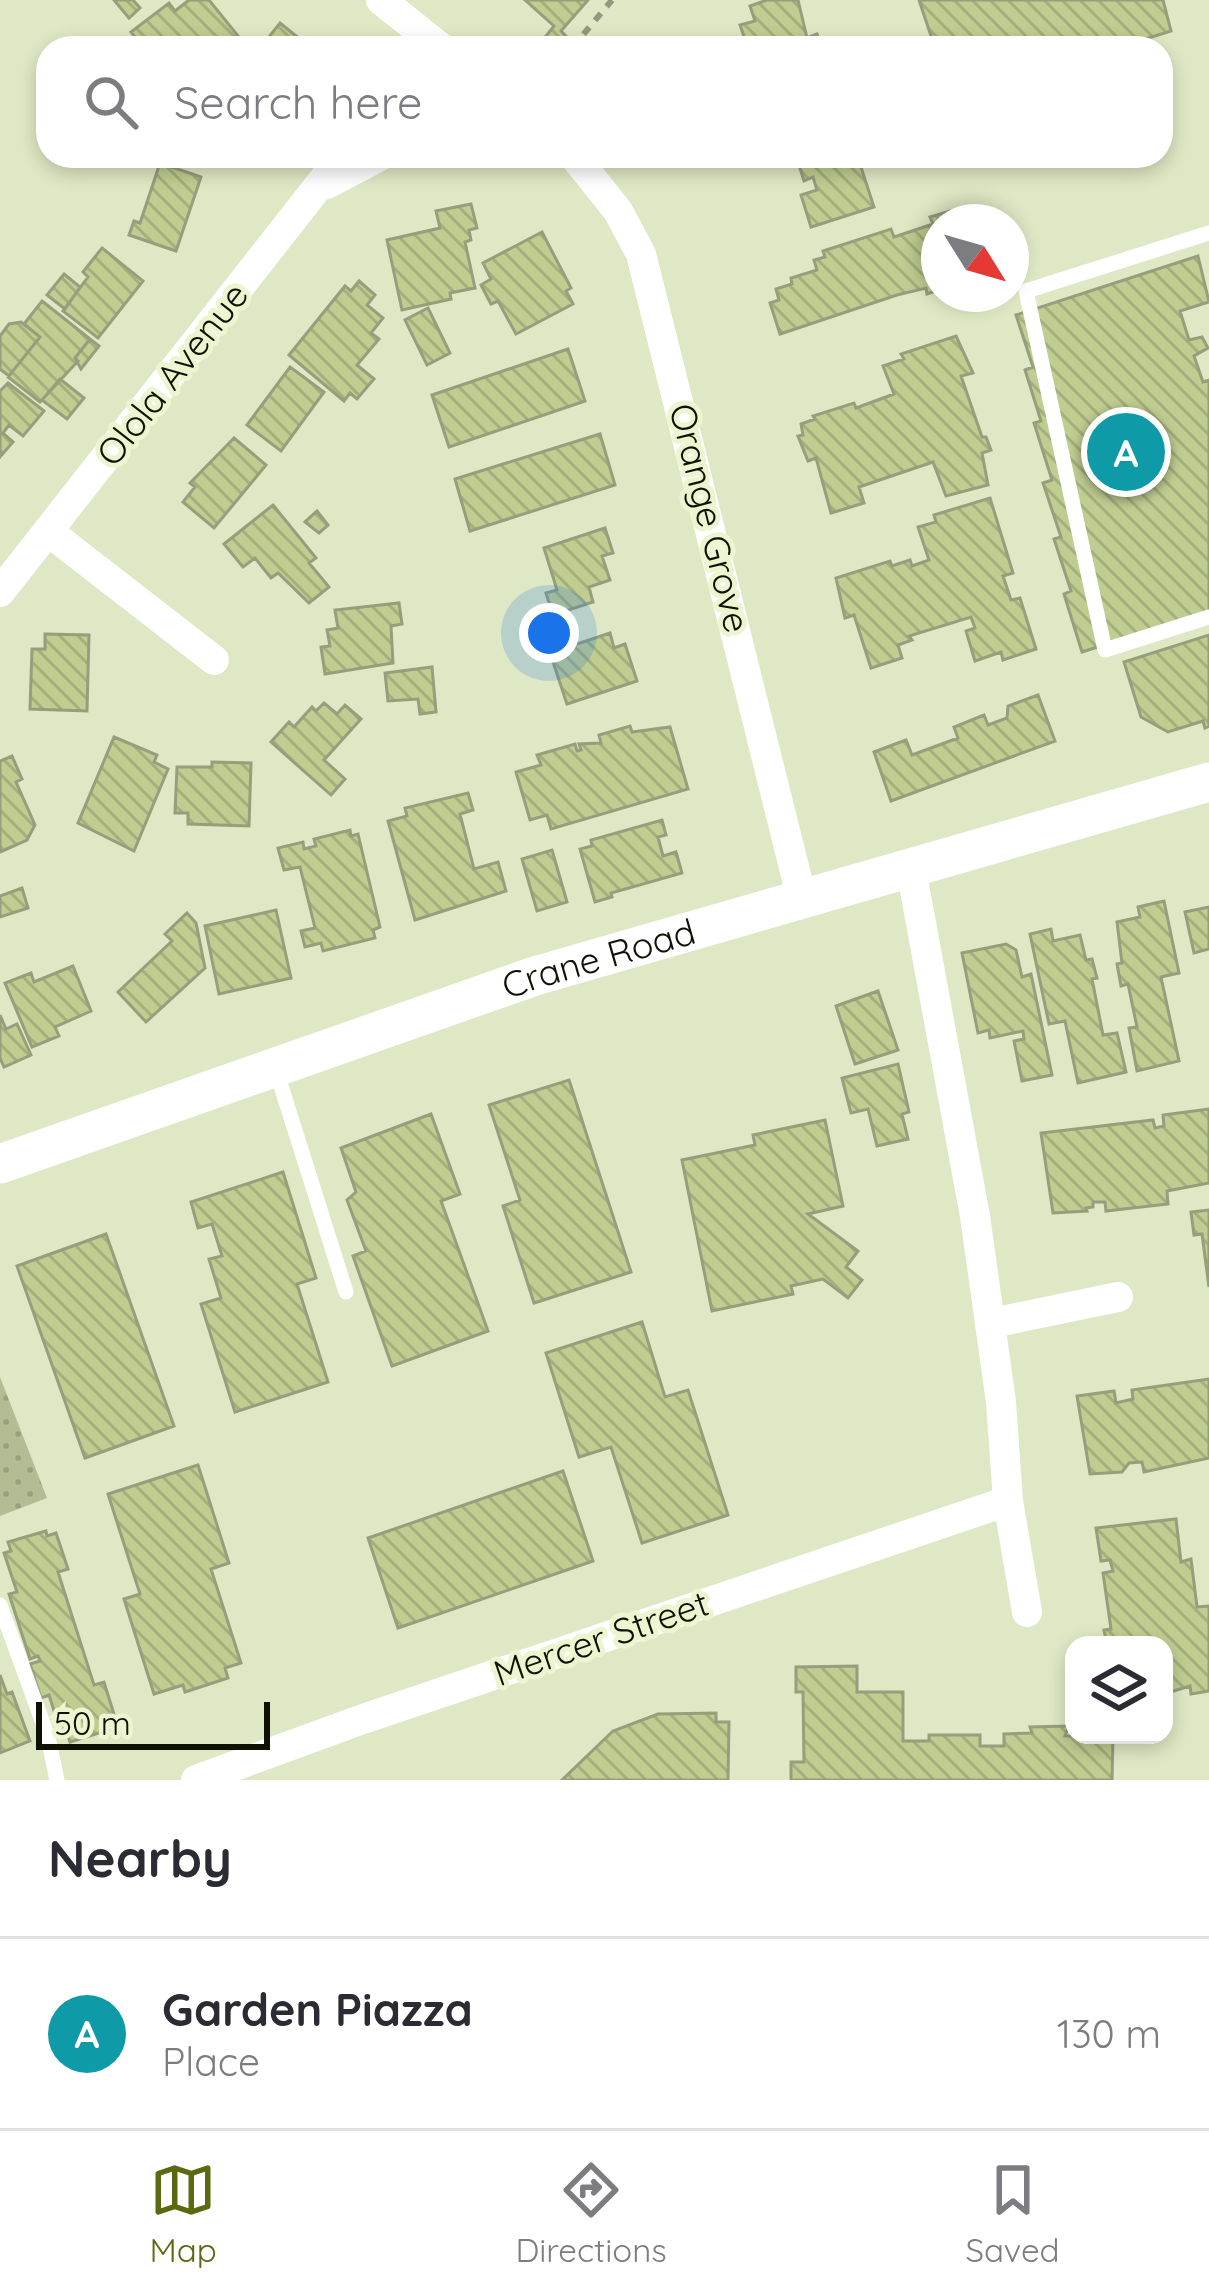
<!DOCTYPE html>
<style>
:root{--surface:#fff;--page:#f2f2f3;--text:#2b2b33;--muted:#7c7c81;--line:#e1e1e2;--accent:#5c6911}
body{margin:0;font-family:Quicksand,sans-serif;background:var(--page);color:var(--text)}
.controls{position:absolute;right:36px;bottom:36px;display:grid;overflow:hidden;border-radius:24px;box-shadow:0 6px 18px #0003}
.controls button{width:108px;height:108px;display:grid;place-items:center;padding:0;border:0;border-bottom:3px solid var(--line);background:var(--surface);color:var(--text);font:60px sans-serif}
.compass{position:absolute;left:921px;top:204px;width:108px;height:108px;border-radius:50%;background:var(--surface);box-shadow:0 6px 18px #0003;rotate:127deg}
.scale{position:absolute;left:36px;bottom:30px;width:234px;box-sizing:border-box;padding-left:12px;border:6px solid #0f1105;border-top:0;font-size:33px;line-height:42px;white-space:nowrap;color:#0f1105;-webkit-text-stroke:9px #ecf5d0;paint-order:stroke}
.you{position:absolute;left:549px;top:633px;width:42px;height:42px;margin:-30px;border:9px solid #fff;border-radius:50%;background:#1a73e8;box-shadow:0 0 0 18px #1a73e833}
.badge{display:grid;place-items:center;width:78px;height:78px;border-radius:50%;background:var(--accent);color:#fff;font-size:39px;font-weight:700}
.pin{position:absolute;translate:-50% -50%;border:6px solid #fff;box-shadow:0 3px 12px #0006}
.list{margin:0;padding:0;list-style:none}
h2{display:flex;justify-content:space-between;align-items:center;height:156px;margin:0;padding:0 48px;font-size:51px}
h2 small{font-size:39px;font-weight:400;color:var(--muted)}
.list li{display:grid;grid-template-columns:78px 1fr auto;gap:36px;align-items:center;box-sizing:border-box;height:192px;padding:0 48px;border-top:3px solid var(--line)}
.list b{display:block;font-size:45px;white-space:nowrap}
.list p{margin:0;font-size:39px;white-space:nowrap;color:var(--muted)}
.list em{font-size:39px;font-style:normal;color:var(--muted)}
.icon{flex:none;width:66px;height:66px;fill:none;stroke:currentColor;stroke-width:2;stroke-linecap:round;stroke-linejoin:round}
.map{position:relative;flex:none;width:1209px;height:1780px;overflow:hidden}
.search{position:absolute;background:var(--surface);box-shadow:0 6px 18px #0003;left:36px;right:36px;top:36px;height:132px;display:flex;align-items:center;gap:30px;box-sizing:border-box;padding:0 42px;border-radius:36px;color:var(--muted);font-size:45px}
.sheet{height:348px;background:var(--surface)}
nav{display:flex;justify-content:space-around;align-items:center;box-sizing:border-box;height:168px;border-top:3px solid var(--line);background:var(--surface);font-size:33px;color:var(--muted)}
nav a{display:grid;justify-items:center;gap:6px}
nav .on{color:var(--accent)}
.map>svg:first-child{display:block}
.grass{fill:url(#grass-dots)}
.building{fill:url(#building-back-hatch);stroke:#969e7c;stroke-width:3}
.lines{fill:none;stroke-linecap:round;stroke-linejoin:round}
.path{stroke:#92987d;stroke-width:6;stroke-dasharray:9 9;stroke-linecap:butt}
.service{stroke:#fff;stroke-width:15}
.minor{stroke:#fff;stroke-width:30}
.tertiary{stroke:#fff;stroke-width:39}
.labels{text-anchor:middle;stroke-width:10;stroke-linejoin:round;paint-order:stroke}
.street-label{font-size:36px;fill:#0f1105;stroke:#ecf5d0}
</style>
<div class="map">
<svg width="1209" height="1780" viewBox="0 0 1209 1780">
<defs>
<pattern id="grass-dots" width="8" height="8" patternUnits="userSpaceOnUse" patternTransform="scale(3)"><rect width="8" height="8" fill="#b3bc92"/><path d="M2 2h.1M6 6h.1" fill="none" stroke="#99a17c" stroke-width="1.8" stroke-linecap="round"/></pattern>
<pattern id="building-back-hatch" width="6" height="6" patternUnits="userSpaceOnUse" patternTransform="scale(3)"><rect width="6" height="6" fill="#c0cd91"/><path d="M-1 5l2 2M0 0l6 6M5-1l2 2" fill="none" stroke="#a4af7c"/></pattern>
</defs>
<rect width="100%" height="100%" fill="#dfe8c4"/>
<path class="grass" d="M0,1377L47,1498L0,1516Z"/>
<path class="building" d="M114,0H133L140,8L129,18Z
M189,0H209L243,42L236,48H194L189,42L181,48H144L131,32L169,3L175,11Z
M525,0H588L561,31L567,37L557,48L539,45L554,26Z
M767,0H798L807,38L817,34L822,48H748L740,25L755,21L750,6Z
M919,0H1163L1171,31L1117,48H935Z
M280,23L311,48H260Z
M782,156L858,158L874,207L811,227L801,195L817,190L813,177L804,181L798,162L786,166Z
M160,163L201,177L176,251L129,235L134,221L140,223Z
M471,204L477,228L469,230L471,240L465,242L475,288L450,293L451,299L402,310L387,240L440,228L436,211Z
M950,211L954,222H939V290L927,294L926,288L897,295L780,334L770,303L779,300L776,289L792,284L791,278L817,270L814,260L825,257L823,251L891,229L894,237L933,224L930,217Z
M542,232L571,288L566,291L573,304L516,334L498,301L491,304L481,285L491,279L483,263Z
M102,248L143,281L98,338L63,311L88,277L83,272Z
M1198,256L1209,302L1180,311L1189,340L1202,337L1208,348L1194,356L1203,382L1209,380V611L1082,652L1064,594L1071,591L1054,539L1061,537L1043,483L1052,480L1034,423L1041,421L1025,370L1033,367L1016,315Z
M64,274L80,287L65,309L47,295Z
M359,281L375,295L367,305L383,318L371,333L379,339L357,365L374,379L357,399L350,393L344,401L289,355L345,286L351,291Z
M42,301L90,339L75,358L78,361L40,402L8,377L40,337L24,324Z
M428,308L450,353L427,365L405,320Z
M21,322L40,337L9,376L0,369V336L9,324Z
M956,336L973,373L961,376L982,437H986L991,450L982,453L988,485L946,496L933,462L859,487L864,503L831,513L816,458L808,461L798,436L803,435L801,424L815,419L813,416L854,403L856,408L894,394L883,366L904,359L901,354Z
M90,339L99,346L81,369L75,358Z
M568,349L585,401L449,447L432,395Z
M290,367L324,392L281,451L247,425Z
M60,379L84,398L67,419L42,400Z
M8,383L44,411L23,436L9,425L3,433L13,442L0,457V391Z
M600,434L615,485L470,531L455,479Z
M234,438L266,465L214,528L183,502L195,487L190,483Z
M990,498L1013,573L1003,576L1011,600L1020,598L1036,649L1003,660L1001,652L975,661L966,631L975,628L971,617L909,636L912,640L898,645L902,658L871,668L854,615L845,618L836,578L890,561L892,566L910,560L912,566L929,560L918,527L936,522L934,515Z
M273,505L316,558L309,563L329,587L309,603L278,573L271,578L255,558L243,567L224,544Z
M317,511L328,525L319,533L305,522Z
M605,528L613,553L602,556L610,580L589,587L593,602L553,615L546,593L557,590L544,548Z
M399,603L402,624L391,626L393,663L325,674L321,647L330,646L327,630L338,628L335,610Z
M610,633L614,648L625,644L637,681L567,704L550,653Z
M45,634L89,635L87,711L30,709L32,649H45Z
M1209,635V726L1205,728L1203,721L1168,732L1141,717L1124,662Z
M432,667L436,712L420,714L418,699L388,701L385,673Z
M1038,695L1055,741L891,801L874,752L906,740L912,755L958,738L954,727L984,715L988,725L1007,718L1008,706Z
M324,703L337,714L345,705L361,719L324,760L345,779L331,795L271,742L289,722L294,727L312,707L316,711Z
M630,726L632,732L670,727L688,789L551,829L547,815L530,820L516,772L541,765L537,755L575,744L577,751L581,750L579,744L601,743L599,735Z
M114,737L157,755L154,762L168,769L134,851L78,823Z
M12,756L22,779L16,782L35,825L27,840L0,852V761Z
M212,762L251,763L249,826L188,824V813H175L177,767H212Z
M468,793L473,810L460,814L474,869L498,862L506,891L415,920L388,821L407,816L405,808Z
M662,820L666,835L658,837L663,856L676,852L682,873L611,893L612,897L595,902L580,849L592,846L591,840Z
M350,830L351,836L358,834L380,927L373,930L375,938L323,951L321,943L305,947L301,931L315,928L300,867L284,870L278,848L303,842L304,849L316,846L314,839Z
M552,850L567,902L537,911L522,859Z
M22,888L28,908L0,917V896Z
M1164,901L1179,973L1161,977L1179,1061L1137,1071L1129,1028L1137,1027L1128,984L1121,986L1117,964L1122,963L1117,922L1140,917L1138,907Z
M1209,907V949L1194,953L1185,912Z
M276,910L291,978L219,994L205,926Z
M187,913L196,923L205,968L146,1022L118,992L172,941L165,934Z
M1051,929L1053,941L1080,935L1086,960L1092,959L1097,978L1092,979L1103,1035L1117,1033L1126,1072L1078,1083L1065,1021L1049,1024L1030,934Z
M1006,944L1016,950L1022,977L1031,974L1052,1075L1022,1081L1014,1041L1024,1039L1023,1031L990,1038L989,1030L978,1033L962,953Z
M73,966L91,1011L55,1027L59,1036L32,1047L5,983L31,973L34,982Z
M878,991L898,1050L855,1064L836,1006Z
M0,1015L6,1029L17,1024L31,1055L4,1067L0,1058Z
M898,1064L909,1112L902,1114L908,1139L877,1146L868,1109L851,1113L842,1078Z
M569,1080L631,1272L534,1303L503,1206L520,1200L489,1105Z
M1209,1109V1183L1167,1191L1168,1204L1106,1211L1105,1202H1093V1207L1086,1208L1087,1211L1053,1213L1041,1133L1153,1120L1155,1128L1164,1126L1163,1115Z
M431,1114L460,1194L441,1201L488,1331L392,1366L353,1256L366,1251L347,1200L356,1192L341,1148Z
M825,1120L843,1206L808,1214L858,1251L846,1267L862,1280L848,1298L823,1279L791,1286L793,1294L712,1311L682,1160L755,1145L753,1135Z
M283,1172L316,1278L297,1284L328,1382L235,1412L201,1304L221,1298L209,1259L222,1256L212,1224L198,1228L191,1202Z
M1209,1210V1287L1202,1234L1194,1235L1191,1212Z
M106,1234L174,1426L85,1458L17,1266Z
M642,1322L665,1397L688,1390L728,1515L642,1543L611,1447L579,1457L546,1353Z
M1209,1379V1458L1144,1472L1142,1462L1129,1463L1122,1472L1090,1474L1077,1396L1114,1391L1116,1403L1133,1399L1132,1390Z
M198,1465L229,1563L211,1569L241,1663L225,1668L228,1678L185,1692L183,1685L154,1694L124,1599L140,1594L108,1494Z
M563,1471L593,1561L398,1628L368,1538Z
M1176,1519L1181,1562L1191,1559L1197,1607L1209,1606V1691L1191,1694L1190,1686L1164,1694V1645H1107L1104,1630L1111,1629L1103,1573L1113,1571L1110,1560L1101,1561L1096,1528Z
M46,1531L47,1536L56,1533L68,1569L58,1572L94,1685L104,1682L118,1727L70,1742L66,1729L60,1730L49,1695L41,1698L30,1664L40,1661L38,1656L30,1659L9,1594L17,1592L4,1553L11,1551L8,1542Z
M857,1666V1692H903V1741H929V1735H980V1746H1004V1734L1032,1733L1030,1727L1069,1726L1065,1736H1113L1112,1780H791V1762H804L803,1692H796V1667Z
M0,1675L7,1694L12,1692L30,1741L0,1753Z
M716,1713V1722H729L728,1780H562L613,1731L658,1714Z"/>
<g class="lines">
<path class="path" d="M572,48L612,0"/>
<path class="service" d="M1209,233L1026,291L1105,650L1209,617
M276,1070L346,1292
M0,1605L48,1737L57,1780"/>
<path class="minor" d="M381,0L441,48
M574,156L618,211L641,254L802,899
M327,184L380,156
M49,532L214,660
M0,592L342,156
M911,869L975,1216L1001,1402L1008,1501L1027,1612
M992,1323L1118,1297
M196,1780L363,1719L1008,1501"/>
<path class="tertiary" id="s1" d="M0,1164L535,976L1209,782"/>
</g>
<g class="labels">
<g class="street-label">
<text transform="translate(172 374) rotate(-52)" y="13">Olola Avenue</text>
<text transform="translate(710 518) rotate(76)" y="13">Orange Grove</text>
<text dy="13" stroke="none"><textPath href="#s1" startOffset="633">Crane Road</textPath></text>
<text transform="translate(601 1638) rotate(-19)" y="13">Mercer Street</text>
</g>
</g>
</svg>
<div class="controls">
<button><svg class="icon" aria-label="layers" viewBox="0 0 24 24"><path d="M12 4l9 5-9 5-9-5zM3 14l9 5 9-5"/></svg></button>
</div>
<svg class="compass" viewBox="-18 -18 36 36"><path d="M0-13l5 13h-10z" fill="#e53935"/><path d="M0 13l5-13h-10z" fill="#7c7c81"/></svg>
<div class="scale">50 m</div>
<div class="you"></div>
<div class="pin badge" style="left:1126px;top:452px;background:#0f9aa8">A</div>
<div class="search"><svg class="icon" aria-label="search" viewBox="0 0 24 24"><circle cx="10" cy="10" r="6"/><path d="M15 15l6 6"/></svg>Search here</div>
</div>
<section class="sheet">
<h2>Nearby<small></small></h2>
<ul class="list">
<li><span class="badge" style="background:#0f9aa8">A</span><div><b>Garden Piazza</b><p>Place</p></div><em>130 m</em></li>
</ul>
</section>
<nav>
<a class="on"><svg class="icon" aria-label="map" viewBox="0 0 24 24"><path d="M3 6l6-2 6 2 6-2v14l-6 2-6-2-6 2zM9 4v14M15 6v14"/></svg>Map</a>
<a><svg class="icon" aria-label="directions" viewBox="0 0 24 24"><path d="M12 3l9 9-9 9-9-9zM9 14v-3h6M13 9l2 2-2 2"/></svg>Directions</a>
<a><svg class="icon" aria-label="saved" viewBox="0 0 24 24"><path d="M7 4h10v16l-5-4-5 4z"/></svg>Saved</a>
</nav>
